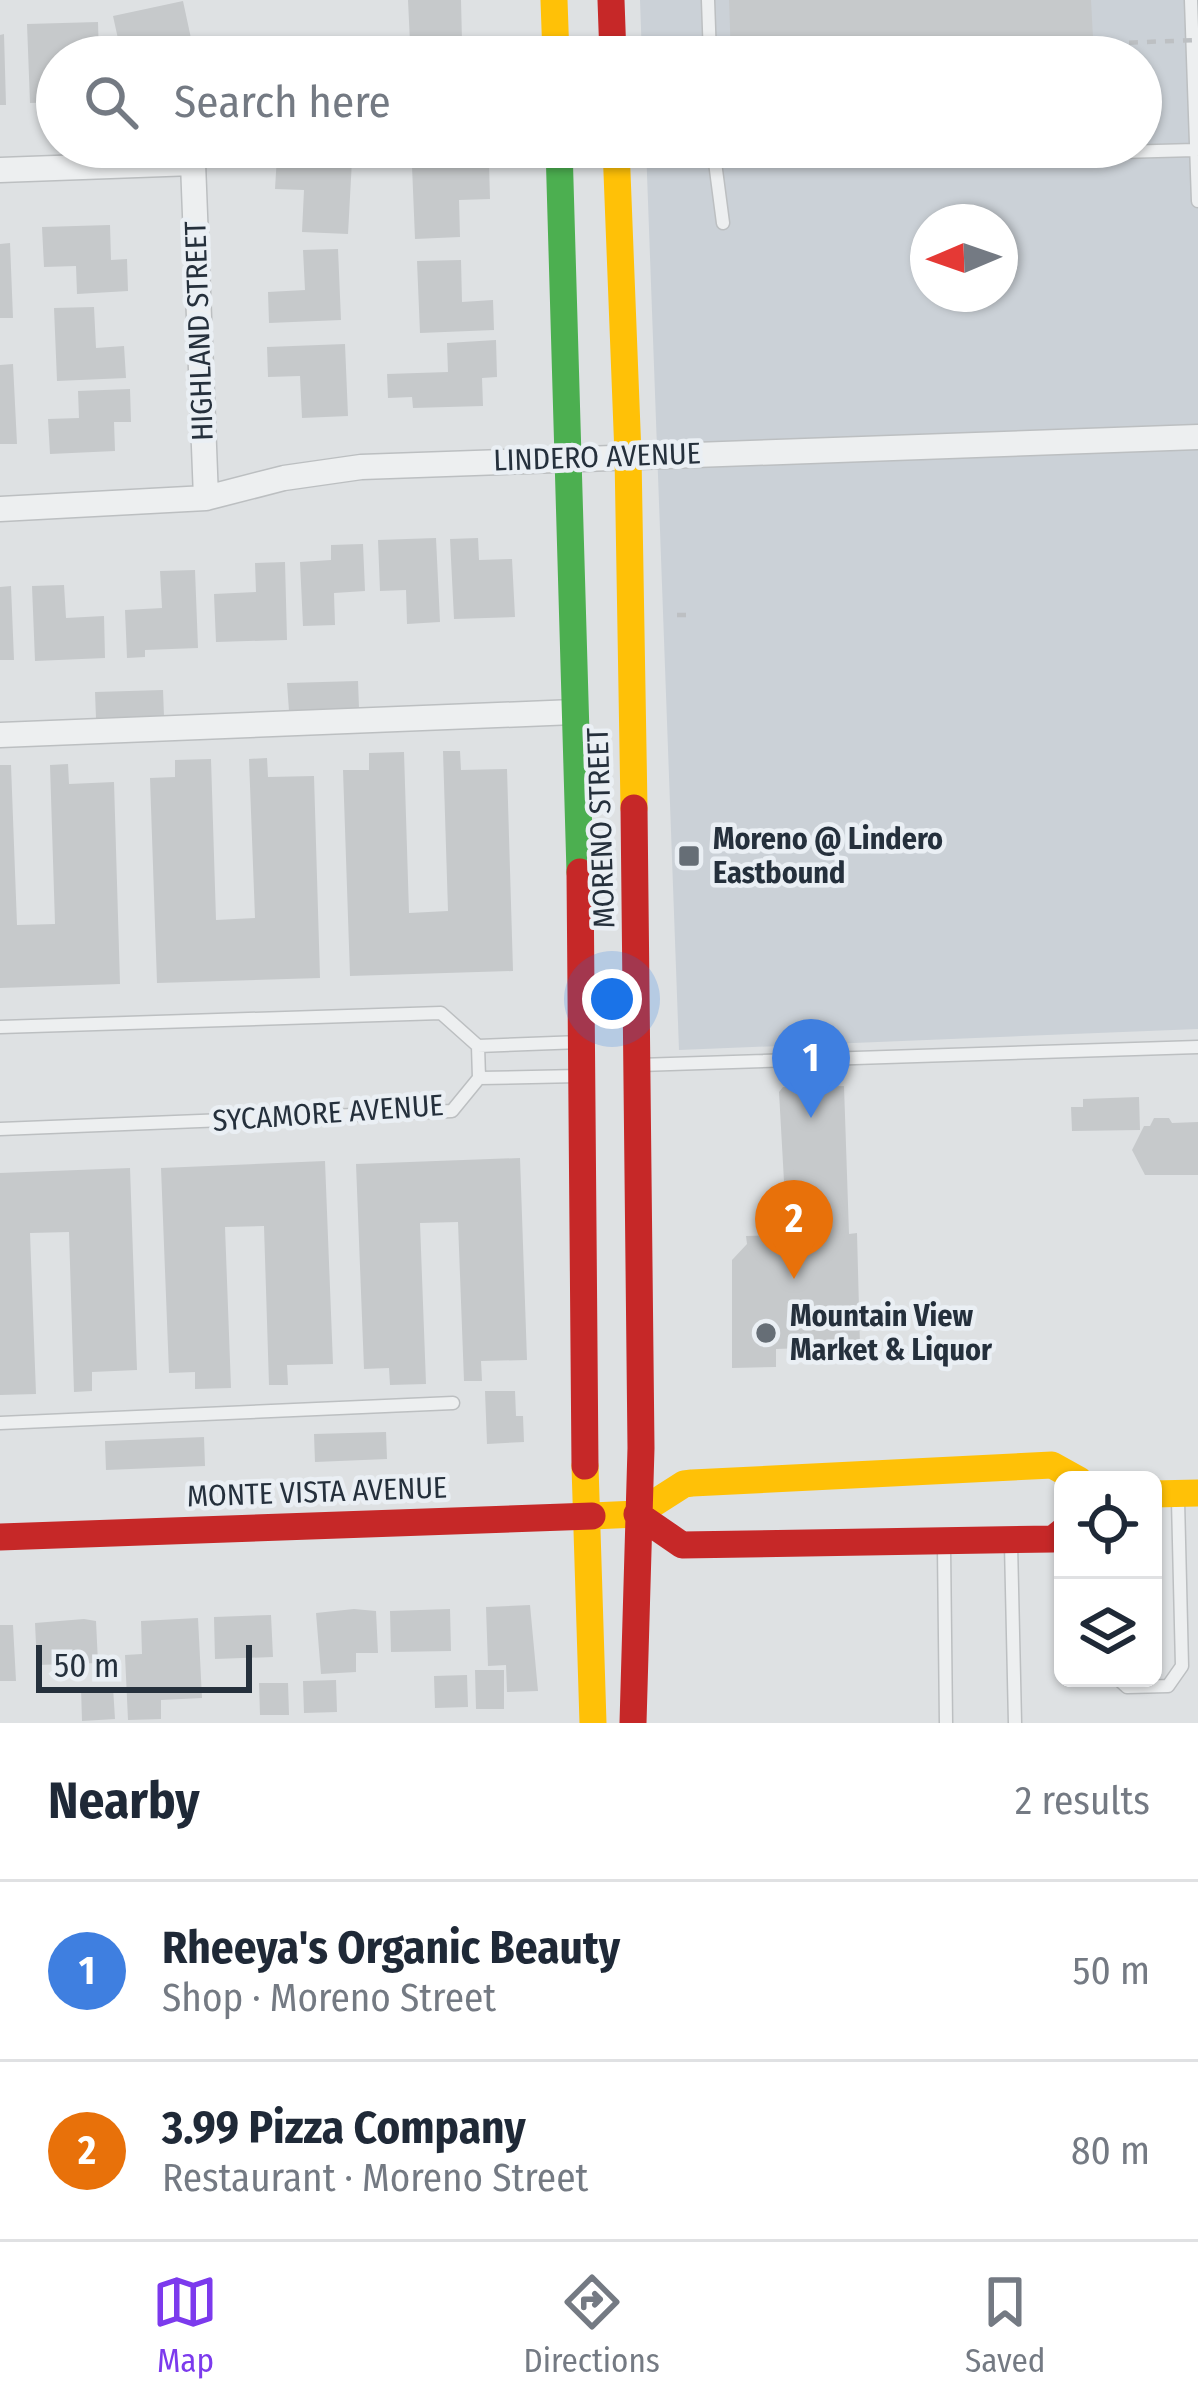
<!DOCTYPE html>
<meta charset="utf-8">
<style>
:root{--surface:#fff;--page:#f6f6f7;--text:#1f2937;--muted:#747a83;--line:#e0e1e3;--accent:#7c3aed}
body{margin:0;font-family:"Fira Sans Condensed",sans-serif;background:var(--page);color:var(--text)}
.controls{position:absolute;right:36px;bottom:36px;display:grid;overflow:hidden;border-radius:18px;box-shadow:0 3px 9px #0004}
.controls button{width:108px;height:108px;display:grid;place-items:center;padding:0;border:0;border-bottom:3px solid var(--line);background:var(--surface);color:var(--text);font:60px sans-serif}
.compass{position:absolute;left:910px;top:204px;width:108px;height:108px;border-radius:50%;background:var(--surface);box-shadow:0 3px 9px #0004;rotate:268deg}
.scale{position:absolute;left:36px;bottom:30px;width:216px;box-sizing:border-box;padding-left:12px;border:6px solid #25303c;border-top:0;font-size:33px;line-height:42px;white-space:nowrap;color:#25303c;-webkit-text-stroke:9px #eaeff4;paint-order:stroke}
.you{position:absolute;left:612px;top:999px;width:42px;height:42px;margin:-30px;border:9px solid #fff;border-radius:50%;background:#1a73e8;box-shadow:0 0 0 18px #1a73e833}
.badge{display:grid;place-items:center;width:78px;height:78px;border-radius:50%;background:var(--accent);color:#fff;font-size:39px;font-weight:700}
.pin{position:absolute;translate:-50% -99px;filter:drop-shadow(0 3px 6px #0008)}
.pin::after{content:'';position:absolute;top:63px;width:42px;height:36px;background:inherit;clip-path:polygon(0 0,100% 0,50% 100%)}
.list{margin:0;padding:0;list-style:none}
h2{display:flex;justify-content:space-between;align-items:center;height:156px;margin:0;padding:0 48px;font-size:51px}
h2 small{font-size:39px;font-weight:400;color:var(--muted)}
.list li{display:grid;grid-template-columns:78px 1fr auto;gap:36px;align-items:center;box-sizing:border-box;height:180px;padding:0 48px;border-top:3px solid var(--line)}
.list b{display:block;font-size:45px;white-space:nowrap}
.list p{margin:0;font-size:39px;white-space:nowrap;color:var(--muted)}
.list em{font-size:39px;font-style:normal;color:var(--muted)}
.icon{flex:none;width:66px;height:66px;fill:none;stroke:currentColor;stroke-width:2;stroke-linecap:round;stroke-linejoin:round}
.map{position:relative;flex:none;width:1198px;height:1723px;overflow:hidden}
.search{position:absolute;background:var(--surface);box-shadow:0 3px 9px #0004;left:36px;right:36px;top:36px;height:132px;display:flex;align-items:center;gap:30px;box-sizing:border-box;padding:0 42px;border-radius:66px;color:var(--muted);font-size:45px}
.sheet{height:516px;background:var(--surface)}
nav{display:flex;justify-content:space-around;align-items:center;box-sizing:border-box;height:168px;border-top:3px solid var(--line);background:var(--surface);font-size:33px;color:var(--muted)}
nav a{display:grid;justify-items:center;gap:6px}
nav .on{color:var(--accent)}
.map>svg:first-child{display:block}
.built{fill:#cbd1d7;fill-rule:evenodd}
.building{fill:#c6c9cb}
.lines{fill:none;stroke-linecap:round;stroke-linejoin:round}
.lane-casing{stroke:#bcbfc1;stroke-width:15}
.street-casing{stroke:#bcbfc1;stroke-width:27}
.path{stroke:#bdc0c3;stroke-width:4.5;stroke-dasharray:9 9;stroke-linecap:butt}
.lane{stroke:#edeff0;stroke-width:12}
.street{stroke:#edeff0;stroke-width:24}
.fast{stroke:#4caf50;stroke-width:27}
.slow{stroke:#ffc107;stroke-width:27}
.jam{stroke:#c62828;stroke-width:27}
.path-bridge{stroke:#bdc0c3;stroke-width:4.5;stroke-dasharray:9 9;stroke-linecap:butt}
.poi-dot{fill:#666e76;stroke:#eaeff4;stroke-width:4.5}
.labels{text-anchor:middle;stroke-width:9;stroke-linejoin:round;paint-order:stroke}
.street-label{font-size:30px;fill:#25303c;stroke:#eaeff4}
.poi-label{font-size:30px;font-weight:bold;fill:#25303c;stroke:#eaeff4;text-anchor:start}
</style>
<div class="map">
<svg width="1198" height="1723" viewBox="0 0 1198 1723">
<rect width="100%" height="100%" fill="#dee1e3"/>
<path class="built" d="M640,0H1198V1029L679,1050L646,147H1141V57H642ZM928,222H1000V294H928Z"/>
<path class="building" d="M408,0H461L462,41L410,43Z
M729,0H1091L1094,57H731Z
M183,1L195,57H122L113,16Z
M98,22L99,57H57V102L30,103L27,24Z
M4,34L6,105H0V35Z
M236,42L271,57H230Z
M277,156L352,160L348,234L302,232L304,190L275,189Z
M489,163L490,199L459,200L460,237L415,239L412,166Z
M110,225L111,260L127,259L128,291L77,294L76,266L44,267L42,227Z
M10,243L13,318H0V244Z
M338,249L341,320L269,323L268,292L305,290L303,250Z
M461,260L462,302L493,300L494,330L420,333L417,261Z
M94,307L96,348L124,346L126,378L57,381L54,308Z
M496,340L497,377L482,378L483,406L413,408L412,397L388,398L387,374L448,372L447,343Z
M345,344L348,416L302,418L300,376L268,377L267,347Z
M13,364L17,444H0V365Z
M130,389L131,422H114L115,451L50,454L48,419L79,418L78,391Z
M436,538L440,622L407,624L406,590L380,591L378,540Z
M478,538L479,560L512,559L515,617L454,619L450,539Z
M363,544L365,591L334,593L335,625L303,626L300,562L331,560V545Z
M285,562L287,640L216,642L214,594L256,592L255,563Z
M195,570L198,648L145,650V657L127,658L125,610L162,608L160,571Z
M64,585L66,618L104,616L105,658L35,661L32,586Z
M11,586L14,660H0V587Z
M358,681L359,708L289,711L287,683Z
M163,690L164,716L96,718L95,692Z
M443,751H460L461,770L507,769L513,971L350,976L343,770H369V753L404,752L409,913L448,911Z
M267,758L268,777L314,776L320,978L157,983L150,778L175,777V760L211,759L216,920L255,918L249,759Z
M68,764L69,784L114,782L120,984L0,988V765H11L17,925L55,924L50,765Z
M844,1086L849,1234L857,1233L860,1346L776,1349V1367L732,1368V1260L747,1244L746,1236L787,1235L779,1092L783,1087Z
M1139,1097L1140,1130L1072,1131L1071,1107H1083V1099Z
M1154,1118H1169L1172,1123L1198,1122V1175H1145L1132,1150L1144,1126H1150Z
M520,1158L527,1360L481,1361L482,1381H464L458,1222L420,1223L426,1384L390,1385L389,1368L364,1369L356,1164Z
M325,1161L333,1364L287,1365L288,1385H269L264,1226L225,1227L231,1388L195,1389V1372L169,1373L161,1168Z
M130,1168L137,1370L92,1372V1391L74,1392L69,1232L30,1233L36,1394L0,1395V1173Z
M485,1391H515L516,1416H523L524,1442L487,1444Z
M386,1432L387,1459L315,1462L314,1434Z
M204,1437L205,1466L106,1470L105,1441Z
M530,1605L538,1691L507,1692L506,1665L488,1666L486,1607Z
M354,1609L376,1611L378,1653H356V1672L321,1674L316,1613Z
M450,1609L451,1651L391,1652L390,1611Z
M271,1615L273,1657L215,1659L214,1617Z
M198,1618L202,1698L161,1700V1719L128,1720L125,1655L142,1654L141,1621Z
M84,1619L96,1621L98,1663L37,1665L35,1623Z
M0,1625H13L16,1681H0Z
M475,1670H504V1709H476Z
M467,1675L468,1707L435,1708L434,1676Z
M336,1680L337,1712L304,1713L303,1681Z
M259,1683H288L289,1715H260Z
M113,1687L115,1719L82,1721L81,1688Z"/>
<g class="lines">
<g class="lane-casing">
<path id="lane" d="M708,0L710,57
M1191,0L1198,201
M713,147L723,223
M859,147L860,159L1195,150
M0,1027L441,1013L478,1046L479,1078L452,1111L0,1129
M478,1046L581,1042
M639,1065L1198,1047
M479,1078L579,1076
M0,1423L453,1403
M1011,1544L1015,1723
M944,1548L946,1723
M1117,1678L1127,1687L1168,1686L1182,1666L1178,1500"/>
</g>
<g class="street-casing">
<path id="street" d="M0,170L193,163L206,498
M0,509L206,498L284,478L361,467L1198,437
M0,735L574,712"/>
</g>
<path class="path" d="M1060,45L1093,44
M677,615H693"/>
<use href="#lane" class="lane"/>
<use href="#street" class="street"/>
<path class="fast" d="M559,147L580,872"/>
<path class="slow" d="M554,0L556,57
M616,147L628,455L634,808
M585,1466L593,1723
M1153,1494L1198,1493
M592,1516L637,1514L684,1484L692,1483L1052,1465L1079,1480"/>
<path class="jam" d="M611,0L613,57
M580,872L585,1466
M637,1514L682,1545L1053,1539L1063,1531
M0,1537L592,1516
M633,1723L641,1448L634,808"/>
<path class="path-bridge" d="M1093,44L1198,40"/>
</g>
<g class="poi-dot">
<rect x="677" y="844" width="24" height="24" rx="6"/>
<circle cx="766" cy="1333" r="12"/>
</g>
<g class="labels">
<g class="street-label">
<text transform="translate(199 331) rotate(-92)" y="10">HIGHLAND STREET</text>
<text transform="translate(597 457) rotate(-2)" y="10">LINDERO AVENUE</text>
<text transform="translate(601 828) rotate(-92)" y="10">MORENO STREET</text>
<text transform="translate(328 1113) rotate(-4)" y="10">SYCAMORE AVENUE</text>
<text transform="translate(317 1492) rotate(-2)" y="10">MONTE VISTA AVENUE</text>
</g>
<g class="poi-label">
<text x="713" y="849">Moreno @ Lindero<tspan x="713" dy="34">Eastbound</tspan></text>
<text x="790" y="1326">Mountain View<tspan x="790" dy="34">Market &amp; Liquor</tspan></text>
</g>
</g>
</svg>
<div class="controls">
<button><svg class="icon" aria-label="locate" viewBox="0 0 24 24"><circle cx="12" cy="12" r="6"/><path d="M12 2v4M12 18v4M2 12h4M18 12h4"/></svg></button>
<button><svg class="icon" aria-label="layers" viewBox="0 0 24 24"><path d="M12 4l9 5-9 5-9-5zM3 14l9 5 9-5"/></svg></button>
</div>
<svg class="compass" viewBox="-18 -18 36 36"><path d="M0-13l5 13h-10z" fill="#e53935"/><path d="M0 13l5-13h-10z" fill="#747a83"/></svg>
<div class="scale">50 m</div>
<div class="you"></div>
<div class="pin badge" style="left:811px;top:1118px;background:#3f7fe0">1</div>
<div class="pin badge" style="left:794px;top:1279px;background:#e8710a">2</div>
<div class="search"><svg class="icon" aria-label="search" viewBox="0 0 24 24"><circle cx="10" cy="10" r="6"/><path d="M15 15l6 6"/></svg>Search here</div>
</div>
<section class="sheet">
<h2>Nearby<small>2 results</small></h2>
<ul class="list">
<li><span class="badge" style="background:#3f7fe0">1</span><div><b>Rheeya's Organic Beauty</b><p>Shop · Moreno Street</p></div><em>50 m</em></li>
<li><span class="badge" style="background:#e8710a">2</span><div><b>3.99 Pizza Company</b><p>Restaurant · Moreno Street</p></div><em>80 m</em></li>
</ul>
</section>
<nav>
<a class="on"><svg class="icon" aria-label="map" viewBox="0 0 24 24"><path d="M3 6l6-2 6 2 6-2v14l-6 2-6-2-6 2zM9 4v14M15 6v14"/></svg>Map</a>
<a><svg class="icon" aria-label="directions" viewBox="0 0 24 24"><path d="M12 3l9 9-9 9-9-9zM9 14v-3h6M13 9l2 2-2 2"/></svg>Directions</a>
<a><svg class="icon" aria-label="saved" viewBox="0 0 24 24"><path d="M7 4h10v16l-5-4-5 4z"/></svg>Saved</a>
</nav>
